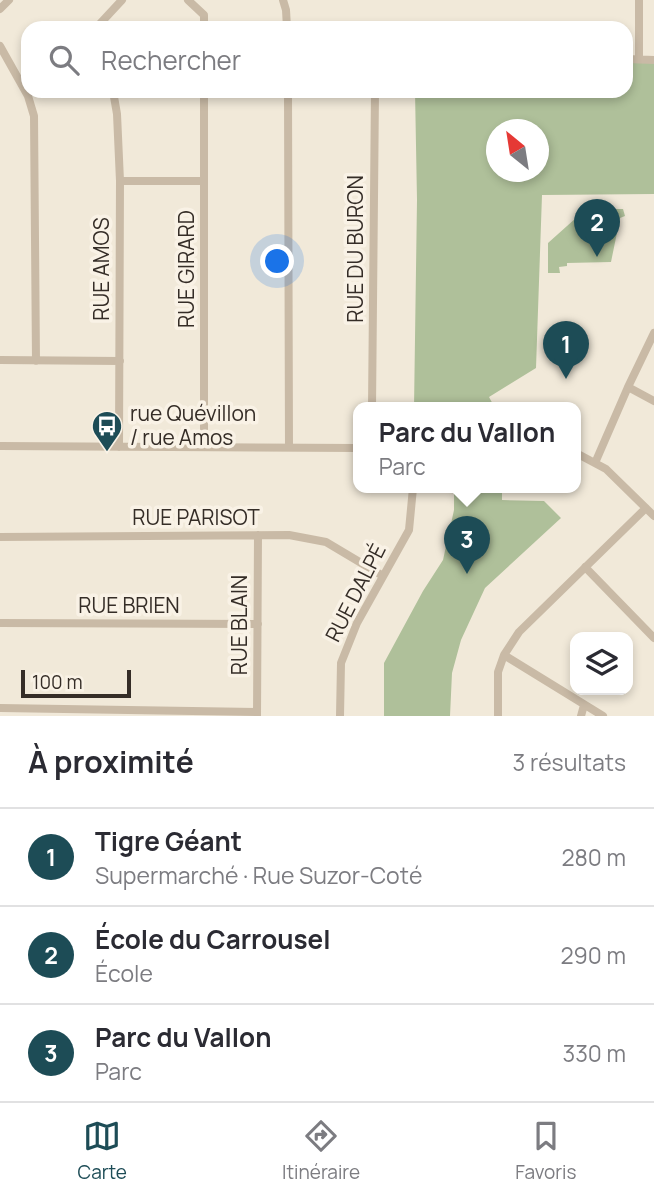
<!DOCTYPE html>
<html lang="fr">
<meta charset="utf-8">
<style>
:root{--surface:#fff;--page:#f7f7f7;--text:#2b2b33;--muted:#7c7c81;--line:#e1e1e2;--accent:#1d4c56}
body{margin:0;font-family:Manrope,sans-serif;background:var(--page);color:var(--text)}
.controls{position:absolute;right:21px;bottom:21px;display:grid;overflow:hidden;border-radius:14px;box-shadow:0 4px 10px #0003}
.controls button{width:63px;height:63px;display:grid;place-items:center;padding:0;border:0;border-bottom:2px solid var(--line);background:var(--surface);color:var(--text);font:35px sans-serif}
.compass{position:absolute;left:486px;top:119px;width:63px;height:63px;border-radius:50%;background:var(--surface);box-shadow:0 4px 10px #0003;rotate:330deg}
.scale{position:absolute;left:21px;bottom:18px;width:110px;box-sizing:border-box;padding-left:7px;border:4px solid #352d27;border-top:0;font-size:19px;line-height:24px;white-space:nowrap;color:#352d27;-webkit-text-stroke:5px #f9f2e6;paint-order:stroke}
.you{position:absolute;left:278px;top:262px;width:24px;height:24px;margin:-18px;border:5px solid #fff;border-radius:50%;background:#1a73e8;box-shadow:0 0 0 10px #1a73e833}
.badge{display:grid;place-items:center;width:46px;height:46px;border-radius:50%;background:var(--accent);color:#fff;font-size:23px;font-weight:700}
.pin{position:absolute;translate:-50% -58px;filter:drop-shadow(0 2px 4px #0008)}
.pin::after{content:'';position:absolute;top:37px;width:24px;height:21px;background:inherit;clip-path:polygon(0 0,100% 0,50% 100%)}
.popup{position:absolute;left:353px;top:402px;width:228px;height:91px;box-sizing:border-box;display:grid;place-content:center;border-radius:14px;background:var(--surface);filter:drop-shadow(0 2px 5px #0005);font-size:23px;white-space:nowrap;color:var(--muted)}
.popup b{font-size:26px;color:var(--text)}
.popup::after{content:'';position:absolute;left:50%;top:100%;margin-left:-14px;border:14px solid transparent;border-top-color:var(--surface)}
.list{margin:0;padding:0;list-style:none}
h2{display:flex;justify-content:space-between;align-items:center;height:91px;margin:0;padding:0 28px;font-size:30px}
h2 small{font-size:23px;font-weight:400;color:var(--muted)}
.list li{display:grid;grid-template-columns:46px 1fr auto;gap:21px;align-items:center;box-sizing:border-box;height:98px;padding:0 28px;border-top:2px solid var(--line)}
.list b{display:block;font-size:26px;white-space:nowrap}
.list p{margin:0;font-size:23px;white-space:nowrap;color:var(--muted)}
.list em{font-size:23px;font-style:normal;color:var(--muted)}
.icon{flex:none;width:38px;height:38px;fill:none;stroke:currentColor;stroke-width:2;stroke-linecap:round;stroke-linejoin:round}
.map{position:relative;flex:none;width:654px;height:716px;overflow:hidden}
.search{position:absolute;background:var(--surface);box-shadow:0 4px 10px #0003;left:21px;right:21px;top:21px;height:77px;display:flex;align-items:center;gap:18px;box-sizing:border-box;padding:0 24px;border-radius:21px;color:var(--muted);font-size:26px}
.sheet{height:385px;background:var(--surface)}
nav{display:flex;justify-content:space-around;align-items:center;box-sizing:border-box;height:98px;border-top:2px solid var(--line);background:var(--surface);font-size:19px;color:var(--muted)}
nav a{display:grid;justify-items:center;gap:4px}
nav .on{color:var(--accent)}
.map>svg:first-child{display:block}
.green{fill:#afc09a;fill-rule:evenodd}
.lines{fill:none;stroke-linecap:round;stroke-linejoin:round}
.street{stroke:#c9baa6;stroke-width:8}
.labels{text-anchor:middle;stroke-width:7;stroke-linejoin:round;paint-order:stroke}
.street-label{font-size:21px;fill:#352d27;stroke:#f9f2e6}
.poi-label{font-size:21px;fill:#352d27;stroke:#f9f2e6;text-anchor:start}
</style>
<div class="map">
<svg width="654" height="716" viewBox="0 0 654 716">
<rect width="100%" height="100%" fill="#f1e9d9"/>
<path class="green" d="M626,59L654,60V194L542,195L536,368L489,397L495,408H414L417,200L415,91H626ZM496,130H538V172H496Z
M586,209H623L625,216L620,218L611,262L567,263V266L559,267L560,273H548V243Z
M454,488H502V500L544,501L561,518L485,588L461,640L452,673L450,716H384V663L423,591L443,560L454,510Z"/>
<g class="lines">
<path class="street" d="M188,0L204,15V28
M283,0L286,10L287,28
M0,9L9,0
M96,28L122,0
M0,46L28,96L34,116L36,361
M626,59L654,60
M639,59V0
M113,91L117,114L120,181L119,447
M204,91V447
M288,91L289,447
M120,181H204
M0,360L120,361
M628,387L654,401
M372,408L375,91
M0,446L358,448
M576,453L606,469L654,516
M595,463L628,387L654,333
M0,537L289,535L326,542L383,576
M585,567L654,638
M0,623L258,624
M504,655L603,716
M0,708L257,712
M257,716L258,535
M340,716L341,663L357,623L409,530L413,488
M498,716V672L504,655L519,632L646,508
M581,716L584,705"/>
</g>
<defs>
<g id="bus-pin" transform="scale(1.575)"><path d="M0 17L-7.5 6A9.5 9.5 0 1 1 7.5 6Z" fill="#1d4c56" stroke="#f9f2e6"/><path d="M-5-6H5V4H4V6H2V4H-2V6H-4V4H-5ZM-3.5-4V0h7V-4ZM-3.5 1.2v1.5H-2V1.2ZM2 1.2v1.5H3.5V1.2Z" fill="#fff"/></g>
</defs>
<g fill-rule="evenodd">
<use href="#bus-pin" x="107" y="426"/>
</g>
<g class="labels">
<g class="street-label">
<text transform="translate(356 249) rotate(-90)" y="7">RUE DU BURON</text>
<text transform="translate(102 269) rotate(-90)" y="7">RUE AMOS</text>
<text transform="translate(187 269) rotate(-90)" y="7">RUE GIRARD</text>
<text x="196" y="525">RUE PARISOT</text>
<text transform="translate(356 593) rotate(-63)" y="7">RUE DALPÉ</text>
<text x="129" y="613">RUE BRIEN</text>
<text transform="translate(240 625) rotate(-90)" y="7">RUE BLAIN</text>
</g>
<g class="poi-label">
<text x="130" y="421">rue Quévillon<tspan x="130" dy="24">/ rue Amos</tspan></text>
</g>
</g>
</svg>
<div class="controls">
<button><svg class="icon" aria-label="layers" viewBox="0 0 24 24"><path d="M12 4l9 5-9 5-9-5zM3 14l9 5 9-5"/></svg></button>
</div>
<svg class="compass" viewBox="-18 -18 36 36"><path d="M0-13l5 13h-10z" fill="#e53935"/><path d="M0 13l5-13h-10z" fill="#7c7c81"/></svg>
<div class="scale">100 m</div>
<div class="you"></div>
<div class="pin badge" style="left:566px;top:379px">1</div>
<div class="pin badge" style="left:597px;top:257px">2</div>
<div class="pin badge" style="left:467px;top:574px">3</div>
<div class="popup"><b>Parc du Vallon</b>Parc</div>
<div class="search"><svg class="icon" aria-label="search" viewBox="0 0 24 24"><circle cx="10" cy="10" r="6"/><path d="M15 15l6 6"/></svg>Rechercher</div>
</div>
<section class="sheet">
<h2>À proximité<small>3 résultats</small></h2>
<ul class="list">
<li><span class="badge">1</span><div><b>Tigre Géant</b><p>Supermarché · Rue Suzor-Coté</p></div><em>280 m</em></li>
<li><span class="badge">2</span><div><b>École du Carrousel</b><p>École</p></div><em>290 m</em></li>
<li><span class="badge">3</span><div><b>Parc du Vallon</b><p>Parc</p></div><em>330 m</em></li>
</ul>
</section>
<nav>
<a class="on"><svg class="icon" aria-label="map" viewBox="0 0 24 24"><path d="M3 6l6-2 6 2 6-2v14l-6 2-6-2-6 2zM9 4v14M15 6v14"/></svg>Carte</a>
<a><svg class="icon" aria-label="directions" viewBox="0 0 24 24"><path d="M12 3l9 9-9 9-9-9zM9 14v-3h6M13 9l2 2-2 2"/></svg>Itinéraire</a>
<a><svg class="icon" aria-label="saved" viewBox="0 0 24 24"><path d="M7 4h10v16l-5-4-5 4z"/></svg>Favoris</a>
</nav>
